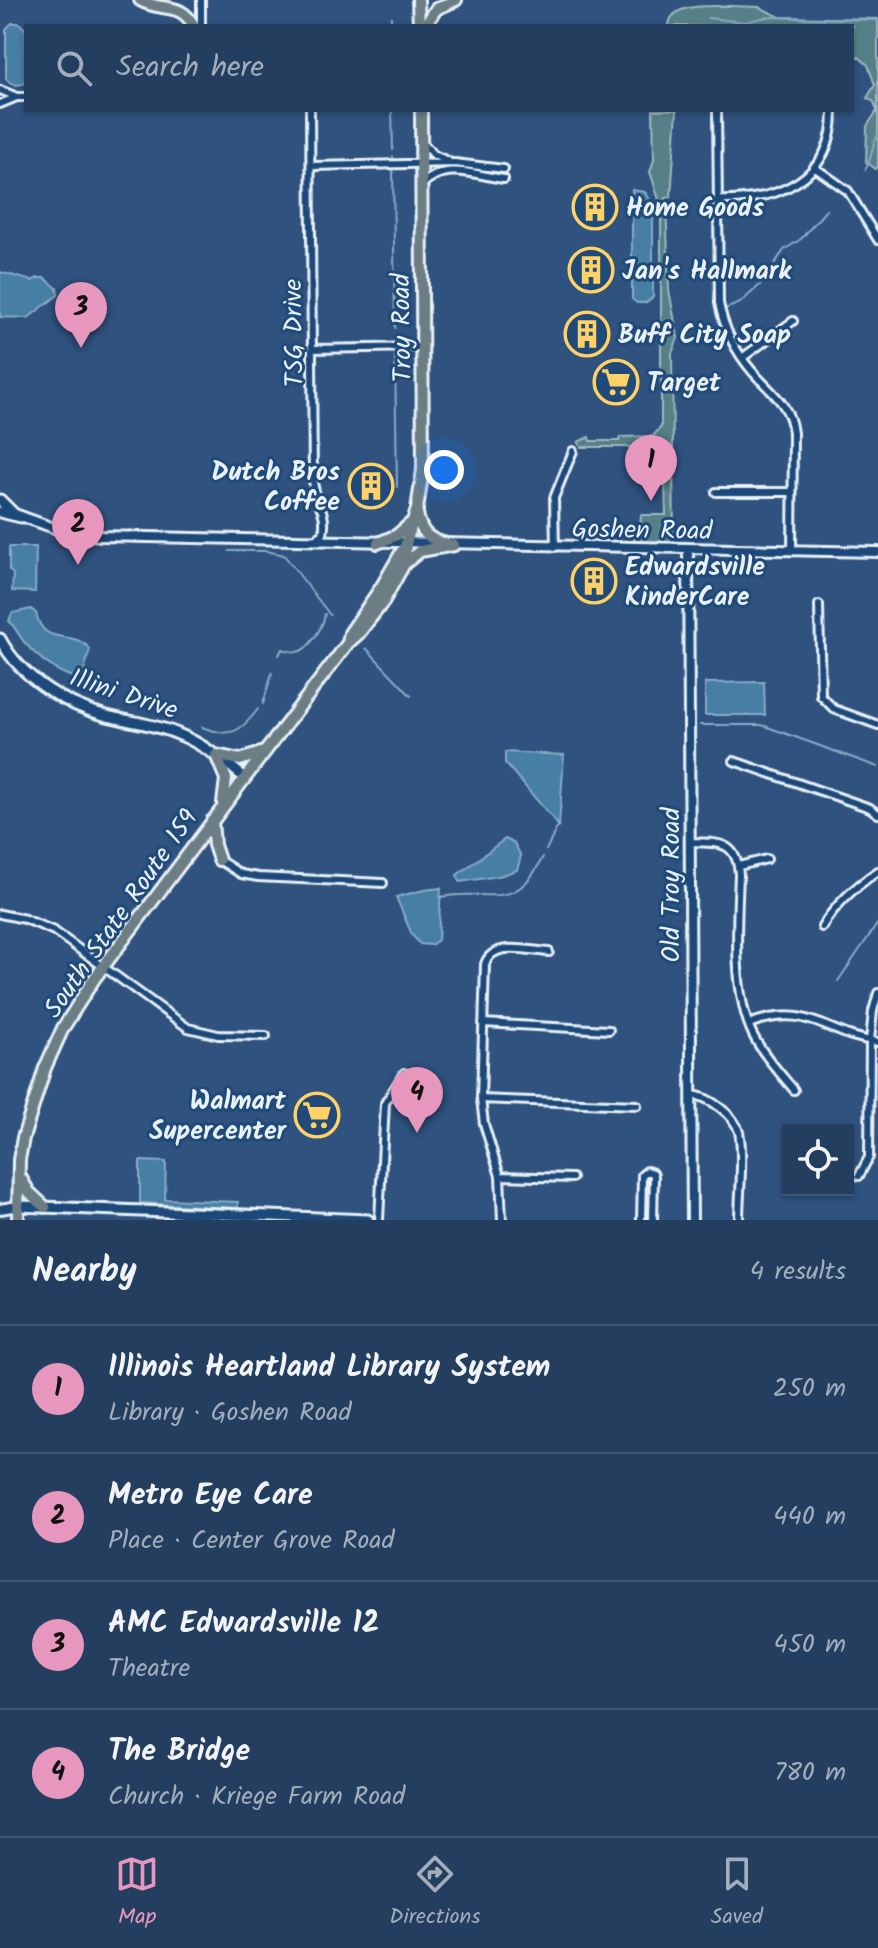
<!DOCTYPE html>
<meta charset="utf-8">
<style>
:root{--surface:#233e5f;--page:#2f4968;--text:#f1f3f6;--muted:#a3aebd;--line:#405774;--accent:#e797bd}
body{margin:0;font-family:Kalam,sans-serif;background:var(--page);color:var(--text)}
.controls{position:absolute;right:24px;bottom:24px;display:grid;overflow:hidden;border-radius:0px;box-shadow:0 2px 6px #0004}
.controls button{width:72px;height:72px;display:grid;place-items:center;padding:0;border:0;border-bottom:2px solid var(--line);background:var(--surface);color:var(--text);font:40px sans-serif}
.you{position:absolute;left:444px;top:470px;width:28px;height:28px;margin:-20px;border:6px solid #fff;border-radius:50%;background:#1a73e8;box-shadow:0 0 0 12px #1a73e833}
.badge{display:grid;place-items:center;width:52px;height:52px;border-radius:50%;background:var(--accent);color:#111;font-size:26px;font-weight:700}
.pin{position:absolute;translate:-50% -66px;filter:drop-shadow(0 2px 4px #0008)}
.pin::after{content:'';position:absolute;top:42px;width:28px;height:24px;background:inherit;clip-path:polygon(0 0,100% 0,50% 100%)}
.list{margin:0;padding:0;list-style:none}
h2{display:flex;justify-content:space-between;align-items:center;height:104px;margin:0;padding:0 32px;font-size:34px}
h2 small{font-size:26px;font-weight:400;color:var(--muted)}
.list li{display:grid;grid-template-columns:52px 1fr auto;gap:24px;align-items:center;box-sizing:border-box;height:128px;padding:0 32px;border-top:2px solid var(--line)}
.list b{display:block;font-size:30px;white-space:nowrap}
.list p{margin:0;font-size:26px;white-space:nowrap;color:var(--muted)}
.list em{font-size:26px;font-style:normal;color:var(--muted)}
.icon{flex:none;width:44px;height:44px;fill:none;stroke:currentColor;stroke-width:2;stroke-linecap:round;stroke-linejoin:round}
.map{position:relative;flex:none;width:878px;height:1220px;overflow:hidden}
.search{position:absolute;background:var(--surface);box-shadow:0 2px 6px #0004;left:24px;right:24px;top:24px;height:88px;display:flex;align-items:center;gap:20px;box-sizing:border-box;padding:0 28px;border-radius:0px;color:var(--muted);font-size:30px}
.sheet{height:616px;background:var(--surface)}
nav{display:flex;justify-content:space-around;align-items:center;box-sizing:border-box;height:112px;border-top:2px solid var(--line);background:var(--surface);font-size:22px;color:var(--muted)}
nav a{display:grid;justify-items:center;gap:4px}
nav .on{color:var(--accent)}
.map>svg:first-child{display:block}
.green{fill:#578087;stroke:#a0b8c0;stroke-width:2}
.water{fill:#477ea3;stroke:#87acc5;stroke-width:2}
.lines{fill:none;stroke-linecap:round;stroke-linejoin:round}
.stream{stroke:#87acc5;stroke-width:2}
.minor-casing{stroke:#e8f1f8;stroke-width:12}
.tertiary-casing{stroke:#e8f1f8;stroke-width:14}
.secondary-casing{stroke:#e8f1f8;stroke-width:15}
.primary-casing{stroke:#e8f1f8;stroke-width:16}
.minor{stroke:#1f4a7a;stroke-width:6}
.tertiary{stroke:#1f4a7a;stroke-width:8}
.secondary{stroke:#1f4a7a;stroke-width:9}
.primary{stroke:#6c7e84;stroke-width:10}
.labels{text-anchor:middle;stroke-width:6;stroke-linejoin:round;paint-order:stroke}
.poi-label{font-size:26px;font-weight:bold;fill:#e8f1f8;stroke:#1f4a7a;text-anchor:start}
.street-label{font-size:26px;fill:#e8f1f8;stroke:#1f4a7a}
</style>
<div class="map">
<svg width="878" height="1220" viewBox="0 0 878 1220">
<rect width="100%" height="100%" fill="#2f527f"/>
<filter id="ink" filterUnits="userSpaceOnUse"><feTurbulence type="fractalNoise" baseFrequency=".0125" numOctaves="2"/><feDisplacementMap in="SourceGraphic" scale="16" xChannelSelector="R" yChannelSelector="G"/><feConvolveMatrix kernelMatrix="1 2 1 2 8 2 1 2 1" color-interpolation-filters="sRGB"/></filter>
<g filter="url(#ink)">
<path class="green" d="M732,6L759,7L780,17L878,19V166L876,169L866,162L867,126L877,111L874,102L867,98L875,85L868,65L859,57H852V26H669C670,1 714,7 732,6Z
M653,110H677L671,197L666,198L669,290L678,338L672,353L674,545L634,544V538L639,537L641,515H666L665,483L661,482V466H669V453H662V447H581L578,442L589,437L590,441H619L620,437L653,436L661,427V206L650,172L654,159Z"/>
<path class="water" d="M12,23H19L26,30V82C19,87 11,85 6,79V29Z
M632,190L645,192L653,205V297L646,303H637L632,299Z
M0,272L32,281L38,278H45L57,288L58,295L28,318L0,317Z
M9,547H36L35,592L12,591L13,574L9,570Z
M31,609L36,613C44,649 71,627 90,649L82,679C61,677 38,658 25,643C19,636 16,628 9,621L12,613Z
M764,682L765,715H705V683Z
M505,752L564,755L559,826L505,763Z
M505,839L514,843L521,856L517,870L499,876L460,882L457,875Z
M441,888L438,940L431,945L420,944L412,935L396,897L424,890Z
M140,1161L166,1162L165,1199L238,1202V1208L140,1203Z"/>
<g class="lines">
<path class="stream" d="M391,17V26
M708,18L745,22L766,17L878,20
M392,110L393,150
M393,156V160
M393,168L395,328
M865,170C873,158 871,145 878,135
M725,309L740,303L760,285L784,250L801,239L826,210
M395,335V344
M395,351L397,487
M229,551H266L284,555L330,615
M681,587V607
M683,637L686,1208
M366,648L411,696
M279,655L282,649C284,650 295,652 296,652C310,651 323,626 325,614
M263,704L272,673
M700,725H762L878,767
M202,727C230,738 240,733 258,709
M693,777L694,827
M546,850L558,826
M694,856L695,1029
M441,897C490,887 514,915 543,857
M838,981L878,923"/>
<g class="minor-casing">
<path id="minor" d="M201,0V26
M0,90L17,97H26
M0,104L17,97
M310,110L313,481C315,503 328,511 323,534L316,539
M717,110L719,303C724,329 735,351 752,371C770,392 790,403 793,433L792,551
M422,142L434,155L448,161
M311,166L455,163L504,169
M814,167L848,191L878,240
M421,186C444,161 474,175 504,179
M717,200C776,202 834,180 833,110
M313,349L423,347
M742,358L793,321
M716,492H792
M555,547L554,498L573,451
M819,605L821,696L834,709L878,725
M734,761L870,808L878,814
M690,842C718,843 737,840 739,875C737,923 732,992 753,1035C763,1055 780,1073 794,1090
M219,860L241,874L258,877L383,883
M739,866L767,859
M0,914L25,919L54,931L188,1028L218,1035L266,1036
M822,927C836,903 856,886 878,871
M483,1023L609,1030
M749,1024C809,1001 824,1035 878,1042
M692,1095C708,1096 735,1115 739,1132C744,1153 739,1197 739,1220
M481,1099L637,1105
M500,1176L572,1178
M859,1176L869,1157L870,1041L873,1011L878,993
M379,1220L385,1103L404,1073
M502,1220L500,1176L484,1124L481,1099L485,964C493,940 529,951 549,952
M641,1220L642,1175L647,1171L653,1173L654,1176L653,1220"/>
</g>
<g class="tertiary-casing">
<path id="tertiary" d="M15,514L65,532L101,536L878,552
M688,550L692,1220
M0,1209L18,1206"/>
</g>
<g class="secondary-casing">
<path id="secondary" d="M0,500L14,514
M0,512L21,517
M0,639C21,678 65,705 107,716C131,722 155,724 178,734C203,744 224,761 245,778
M18,1206L368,1220"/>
</g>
<g class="primary-casing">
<path id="primary" d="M140,0C162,13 179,0 194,26
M418,0L419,26
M425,26L436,9L456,0
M417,513C420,532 428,540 447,544
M378,543L397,535L411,523
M404,564L420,551L454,545
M348,643L350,633L382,586L405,546
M216,755L226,779L223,803
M216,755L240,760L264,752
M212,821L214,845L219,860
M19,1175L29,1192L45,1207
M18,1220L19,1160L23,1138L45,1068L63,1028L94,979L245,778L348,643L359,633L383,602L404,564L406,543L417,509L423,470L421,110"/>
</g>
<use href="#minor" class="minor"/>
<use href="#tertiary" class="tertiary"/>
<use href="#secondary" class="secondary"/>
<use href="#primary" class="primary"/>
</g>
</g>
<defs>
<g id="building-ring" transform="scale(2.3)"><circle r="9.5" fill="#1f4a7a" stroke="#ffd166" stroke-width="1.5"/><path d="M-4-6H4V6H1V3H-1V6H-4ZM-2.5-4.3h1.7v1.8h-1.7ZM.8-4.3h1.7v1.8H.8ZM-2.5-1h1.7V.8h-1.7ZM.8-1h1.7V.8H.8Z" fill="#ffd166"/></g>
<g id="supermarket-ring" transform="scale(2.3)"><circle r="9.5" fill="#1f4a7a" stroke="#ffd166" stroke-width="1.5"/><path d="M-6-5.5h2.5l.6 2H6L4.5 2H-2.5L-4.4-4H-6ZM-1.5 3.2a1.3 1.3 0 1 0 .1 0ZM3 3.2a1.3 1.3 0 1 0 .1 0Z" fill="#ffd166"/></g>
</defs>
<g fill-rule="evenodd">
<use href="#building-ring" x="595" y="207"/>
<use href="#building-ring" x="591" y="270"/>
<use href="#building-ring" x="587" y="334"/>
<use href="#supermarket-ring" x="616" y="382"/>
<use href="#building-ring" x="371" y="486"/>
<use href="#building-ring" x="594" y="581"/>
<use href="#supermarket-ring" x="317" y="1115"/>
</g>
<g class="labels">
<g class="poi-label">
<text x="626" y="216">Home Goods</text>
<text x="622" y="279">Jan's Hallmark</text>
<text x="618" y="343">Buff City Soap</text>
<text x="647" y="391">Target</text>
<text x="340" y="480" text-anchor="end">Dutch Bros<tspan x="340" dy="30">Coffee</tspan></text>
<text x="625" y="575">Edwardsville<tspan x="625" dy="30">KinderCare</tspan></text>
<text x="286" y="1109" text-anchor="end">Walmart<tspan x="286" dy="30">Supercenter</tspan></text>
</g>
<g class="street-label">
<text transform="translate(401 328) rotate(-91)" y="9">Troy Road</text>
<text transform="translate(293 333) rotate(-91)" y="9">TSG Drive</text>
<text transform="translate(642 529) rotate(1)" y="9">Goshen Road</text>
<text transform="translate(124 693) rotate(18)" y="9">Illini Drive</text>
<text transform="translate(670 885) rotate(-90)" y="9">Old Troy Road</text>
<text transform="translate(120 913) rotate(-55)" y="9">South State Route 159</text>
</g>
</g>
</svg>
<div class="controls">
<button><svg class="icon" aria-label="locate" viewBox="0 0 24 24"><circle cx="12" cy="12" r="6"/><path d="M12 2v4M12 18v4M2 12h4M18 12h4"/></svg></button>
</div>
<div class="you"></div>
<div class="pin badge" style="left:651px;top:501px">1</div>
<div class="pin badge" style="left:78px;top:565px">2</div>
<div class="pin badge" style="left:81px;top:348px">3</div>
<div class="pin badge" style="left:417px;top:1133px">4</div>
<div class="search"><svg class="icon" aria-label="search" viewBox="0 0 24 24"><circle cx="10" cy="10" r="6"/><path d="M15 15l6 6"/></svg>Search here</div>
</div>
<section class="sheet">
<h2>Nearby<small>4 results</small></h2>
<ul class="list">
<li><span class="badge">1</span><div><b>Illinois Heartland Library System</b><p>Library · Goshen Road</p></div><em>250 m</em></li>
<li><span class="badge">2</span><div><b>Metro Eye Care</b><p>Place · Center Grove Road</p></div><em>440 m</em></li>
<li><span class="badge">3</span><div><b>AMC Edwardsville 12</b><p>Theatre</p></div><em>450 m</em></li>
<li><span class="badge">4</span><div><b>The Bridge</b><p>Church · Kriege Farm Road</p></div><em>780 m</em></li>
</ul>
</section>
<nav>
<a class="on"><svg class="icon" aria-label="map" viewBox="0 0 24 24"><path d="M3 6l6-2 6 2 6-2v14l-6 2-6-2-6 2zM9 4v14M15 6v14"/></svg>Map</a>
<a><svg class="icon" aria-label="directions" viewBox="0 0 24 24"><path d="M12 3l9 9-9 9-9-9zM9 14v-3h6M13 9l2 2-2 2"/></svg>Directions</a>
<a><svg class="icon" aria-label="saved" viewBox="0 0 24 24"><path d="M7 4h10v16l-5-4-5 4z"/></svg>Saved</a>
</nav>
